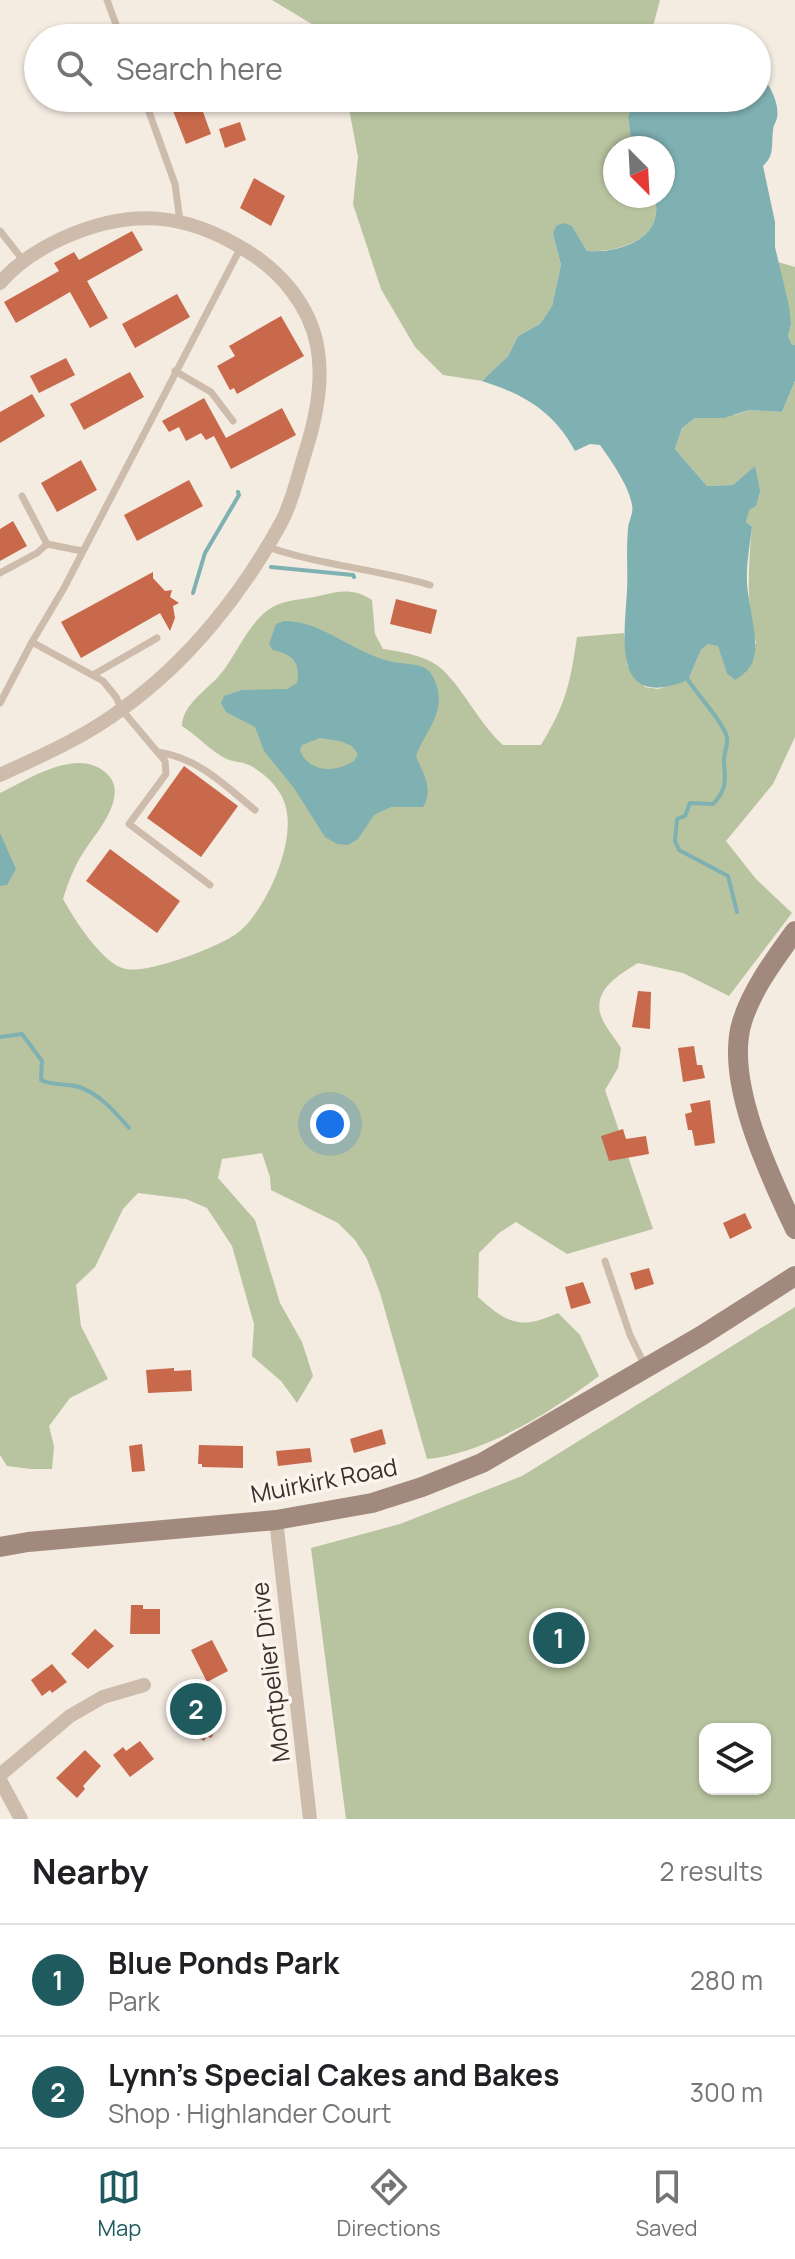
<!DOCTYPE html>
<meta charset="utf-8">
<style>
:root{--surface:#fff;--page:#f2f2f2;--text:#202124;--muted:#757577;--line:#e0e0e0;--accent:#1f5a5e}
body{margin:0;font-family:Manrope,sans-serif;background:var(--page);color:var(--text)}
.controls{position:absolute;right:24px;bottom:24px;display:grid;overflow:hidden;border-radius:16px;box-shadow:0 2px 6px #0004}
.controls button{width:72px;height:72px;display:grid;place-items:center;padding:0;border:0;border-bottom:2px solid var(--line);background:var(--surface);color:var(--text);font:40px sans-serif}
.compass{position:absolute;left:603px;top:136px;width:72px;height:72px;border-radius:50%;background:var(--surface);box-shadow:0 2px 6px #0004;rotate:156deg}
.you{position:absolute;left:330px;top:1124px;width:28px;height:28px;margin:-20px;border:6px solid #fff;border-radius:50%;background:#1a73e8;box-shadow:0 0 0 12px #1a73e833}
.badge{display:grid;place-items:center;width:52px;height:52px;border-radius:50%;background:var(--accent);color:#fff;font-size:26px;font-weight:700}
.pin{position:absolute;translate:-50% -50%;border:4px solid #fff;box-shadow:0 2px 8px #0006}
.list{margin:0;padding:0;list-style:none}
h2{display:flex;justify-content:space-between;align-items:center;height:104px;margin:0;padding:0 32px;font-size:34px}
h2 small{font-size:26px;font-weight:400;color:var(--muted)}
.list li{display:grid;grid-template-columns:52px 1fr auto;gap:24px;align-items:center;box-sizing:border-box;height:112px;padding:0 32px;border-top:2px solid var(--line)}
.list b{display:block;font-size:30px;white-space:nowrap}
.list p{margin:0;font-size:26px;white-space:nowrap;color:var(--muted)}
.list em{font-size:26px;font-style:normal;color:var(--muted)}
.icon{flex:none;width:44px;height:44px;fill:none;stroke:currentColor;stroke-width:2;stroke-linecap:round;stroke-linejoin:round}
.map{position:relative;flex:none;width:795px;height:1819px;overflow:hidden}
.search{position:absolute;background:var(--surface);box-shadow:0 2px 6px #0004;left:24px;right:24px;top:24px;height:88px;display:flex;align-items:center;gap:20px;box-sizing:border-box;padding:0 28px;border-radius:44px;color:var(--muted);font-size:30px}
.sheet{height:328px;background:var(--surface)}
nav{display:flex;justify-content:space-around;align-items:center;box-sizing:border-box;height:112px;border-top:2px solid var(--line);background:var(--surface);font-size:22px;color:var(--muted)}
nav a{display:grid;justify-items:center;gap:4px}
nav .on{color:var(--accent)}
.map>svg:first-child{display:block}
.green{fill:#b8c4a0;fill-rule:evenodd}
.water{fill:#7fb0b2;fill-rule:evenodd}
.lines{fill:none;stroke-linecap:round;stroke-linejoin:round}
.stream{stroke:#7fb0b2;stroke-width:4}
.building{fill:#c8694b}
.lane{stroke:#cdbbac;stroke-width:7}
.street{stroke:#cdbbac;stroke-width:14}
.secondary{stroke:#a18a7d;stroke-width:20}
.labels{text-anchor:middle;stroke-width:7;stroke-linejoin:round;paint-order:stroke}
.street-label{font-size:24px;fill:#3b302b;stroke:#fbf5ee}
</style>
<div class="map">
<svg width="795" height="1819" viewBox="0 0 795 1819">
<rect width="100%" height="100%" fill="#f4ebe1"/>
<path class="green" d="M272,0H660L650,38H322L315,26Z
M347,98H634L628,117L632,148H615V196H654C667,237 621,253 587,251L572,226L553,234L561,265L552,306L540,324L518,336L508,356L482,381L443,375L415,347L381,289L353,204L358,157Z
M778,262L795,267V345H792L788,336L791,324Z
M795,381V737L773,784L726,841L756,879L792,913L729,996L683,973L638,963C620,974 592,990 601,1016C605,1027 615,1038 621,1048L618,1068L605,1090L653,1229L567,1254L516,1222L499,1233L479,1253L478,1297C508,1324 520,1330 558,1313L580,1335L599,1376C553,1411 486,1453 427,1459L380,1293L367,1259L355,1240L338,1223L271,1190L270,1177L262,1153L222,1159L218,1178L255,1220L280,1303L302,1342L313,1376L297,1403L281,1381L252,1356L254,1324L232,1246L207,1208L186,1199L138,1193L123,1209L95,1267L76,1285L81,1326L108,1379L70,1398L49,1426L54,1446L52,1469H31L7,1466L0,1455V793C29,779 81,744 109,776C118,786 115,799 110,811C103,826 92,839 83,853C74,867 68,883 63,899C74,919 103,965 126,969C148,974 223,946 240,931C268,907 300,835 283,799C278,786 262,771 249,765C240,761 230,762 221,756C207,747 196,735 182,726C182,706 205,691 218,677C238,655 251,612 282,603C294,599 307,599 319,596C340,591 353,588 372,600L375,634L383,649C403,652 428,656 443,670C466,693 479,723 503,745H541C566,704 570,684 577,637L624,633L627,665L645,687L658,689L688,680L701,650L708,644L718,645L727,674L735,680L756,643C746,602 748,569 752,527L746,522L754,467L733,485L707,486L675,449L682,428L695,418L735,415L749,410L782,412Z
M795,1307V1819H346L311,1548L400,1524L522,1476ZM705,1729H765V1789H705Z"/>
<path class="water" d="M757,71C768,81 780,102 777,118C776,122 773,126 773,130C771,146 775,155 763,166L775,222V247L789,306L791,324L788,336L792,345H795V381L782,412L749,410L724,418H695L682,428L675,449L707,486L733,485L755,466L760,491L756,506L749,510L746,522L752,527C750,545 746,564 747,583C748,604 759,639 754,657C752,668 744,674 735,680L727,674L718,646L708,644L701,650L688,680C612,711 624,641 627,591C628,571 626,550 628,529C628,522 634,513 632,505C630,488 611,460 600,445L590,444L575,451C554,411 523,394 482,381L508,356L518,336L540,324L552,306L561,265L553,234L556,226L563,223L572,226L587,251C621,254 667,237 654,196H663V148H632L628,117L634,98H682L699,109L710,104L711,98H757Z
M284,621C326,621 357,658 400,663C415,665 429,664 435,681C448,712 425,730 416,756C423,774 434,789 423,807H391L374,815L358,839L348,845L337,844L325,837L294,788L264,751L255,727L226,712L221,703L224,696L242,690L287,689L297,683C301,662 292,654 273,650L269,644L276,624ZM320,738L340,741L352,746L358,754L354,761C335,773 310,773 300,751L302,745Z
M0,833L16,869L7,885L0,886Z"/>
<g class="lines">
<path class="stream" d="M271,567L353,575L354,577
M193,593L205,553L239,495L238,492
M688,680C697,694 725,724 727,738C728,747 723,754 724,763C726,781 726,791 713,804L690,803L685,816L677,819L675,841L679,850L728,876L737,912
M0,1037L22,1034L42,1061L41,1080C53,1086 66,1083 79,1087C100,1094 115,1112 129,1128"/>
</g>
<path class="building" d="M168,98H198L211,134L186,144Z
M240,122L246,140L225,148L219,129Z
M254,178L285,196L271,226L240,208Z
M132,231L143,250L87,281L108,318L90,328L70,292L16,323L4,302L59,271L54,263L74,252L79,260Z
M177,294L190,317L135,348L122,324Z
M281,316L304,356L237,394L234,388L230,390L217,366L235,356L229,346Z
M66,358L75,375L39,393L30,376Z
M130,372L144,397L84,430L70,404Z
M32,394L45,416L0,443V412Z
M204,398L226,438L282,408L296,435L231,469L214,436L206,440L201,433L186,441L179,427L169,432L162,421Z
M81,460L97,490L57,512L41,483Z
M189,480L203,506L137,541L124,515Z
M13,521L27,546L0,561V529Z
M153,572V578L165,591L172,590L170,597L179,603L173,606L175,618L170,631L160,613L81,658L61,622Z
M396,599L437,610L431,634L390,624Z
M184,766L238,806L201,857L147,818Z
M110,849L180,901L157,933L86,881Z
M638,991L651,992L650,1029L632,1027Z
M694,1046L697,1065H702L705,1078L683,1082L678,1048Z
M710,1100L715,1143L695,1146L692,1130H688L685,1114L692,1112L690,1104Z
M623,1129L626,1139L646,1136L649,1154L609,1161L601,1136Z
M745,1213L752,1228L730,1239L723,1223Z
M649,1268L654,1284L635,1290L630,1273Z
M583,1282L591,1303L571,1309L565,1287Z
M174,1368V1371L191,1370L192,1391L148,1393L146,1370Z
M382,1429L386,1444L354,1453L350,1439Z
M142,1444L145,1471L132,1472L129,1446Z
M199,1445L243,1446V1468L202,1467V1464H198Z
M310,1448L312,1462L278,1466L276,1451Z
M131,1605H143V1609H160V1634H130Z
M95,1629L114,1646L88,1669L71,1654Z
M212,1640L228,1671L207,1682L191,1650Z
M52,1664L67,1682L52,1693L50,1690L42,1696L31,1680Z
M196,1701L220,1715L217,1721L220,1723L211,1738L207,1736L204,1741L183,1729Z
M140,1741L154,1759L130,1777L113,1755L123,1747L126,1751Z
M85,1750L101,1766L83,1786L85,1789L77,1798L56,1778Z"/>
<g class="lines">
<path class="lane" d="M107,0L121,38
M144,98L175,184L180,221
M0,231L23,260
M175,371L211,392L233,421
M22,496L47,544L82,551
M265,546C318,565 376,569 430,585
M0,573L37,553L47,544
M32,642L103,681L116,697L122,710L165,761L166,774L129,824L210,885
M93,675L157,638
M0,703L32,642L64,588L241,247
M158,752C200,759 223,784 255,810
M605,1261L630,1335L645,1366"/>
<path class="street" d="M0,283C17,263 39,249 63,238C130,208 185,212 247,251C281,272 309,305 317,345C324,380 316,419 305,453C298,475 293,500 282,521C243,593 189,661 122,709C85,737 41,756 0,775
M276,1520L310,1819
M0,1775L70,1716L103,1697L144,1685
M0,1780L21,1819"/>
<path class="secondary" d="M795,931C775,959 752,989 742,1022C724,1081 770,1176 795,1229
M0,1547L28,1542L276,1520L372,1503L422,1487L482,1463L701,1336L795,1276"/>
</g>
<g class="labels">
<g class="street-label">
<text transform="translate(324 1481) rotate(-11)" y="8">Muirkirk Road</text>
<text transform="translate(271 1672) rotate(-97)" y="8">Montpelier Drive</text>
</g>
</g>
</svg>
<div class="controls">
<button><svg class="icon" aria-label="layers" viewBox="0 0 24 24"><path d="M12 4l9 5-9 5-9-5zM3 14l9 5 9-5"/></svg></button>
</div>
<svg class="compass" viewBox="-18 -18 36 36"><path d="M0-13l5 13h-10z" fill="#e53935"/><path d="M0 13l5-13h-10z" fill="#757577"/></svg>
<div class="you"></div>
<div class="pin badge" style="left:559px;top:1638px">1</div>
<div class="pin badge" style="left:196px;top:1709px">2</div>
<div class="search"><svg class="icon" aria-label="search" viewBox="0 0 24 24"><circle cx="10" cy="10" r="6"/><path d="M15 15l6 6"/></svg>Search here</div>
</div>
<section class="sheet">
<h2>Nearby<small>2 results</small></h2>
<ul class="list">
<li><span class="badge">1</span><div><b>Blue Ponds Park</b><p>Park</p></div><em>280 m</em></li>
<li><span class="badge">2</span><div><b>Lynn's Special Cakes and Bakes</b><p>Shop · Highlander Court</p></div><em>300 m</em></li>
</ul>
</section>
<nav>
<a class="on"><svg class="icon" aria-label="map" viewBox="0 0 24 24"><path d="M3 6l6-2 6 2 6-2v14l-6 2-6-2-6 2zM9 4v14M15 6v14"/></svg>Map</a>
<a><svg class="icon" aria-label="directions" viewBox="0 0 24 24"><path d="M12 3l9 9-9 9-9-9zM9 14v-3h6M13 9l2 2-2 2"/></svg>Directions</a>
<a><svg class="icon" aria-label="saved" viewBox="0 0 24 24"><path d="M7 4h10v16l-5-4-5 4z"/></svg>Saved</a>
</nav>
